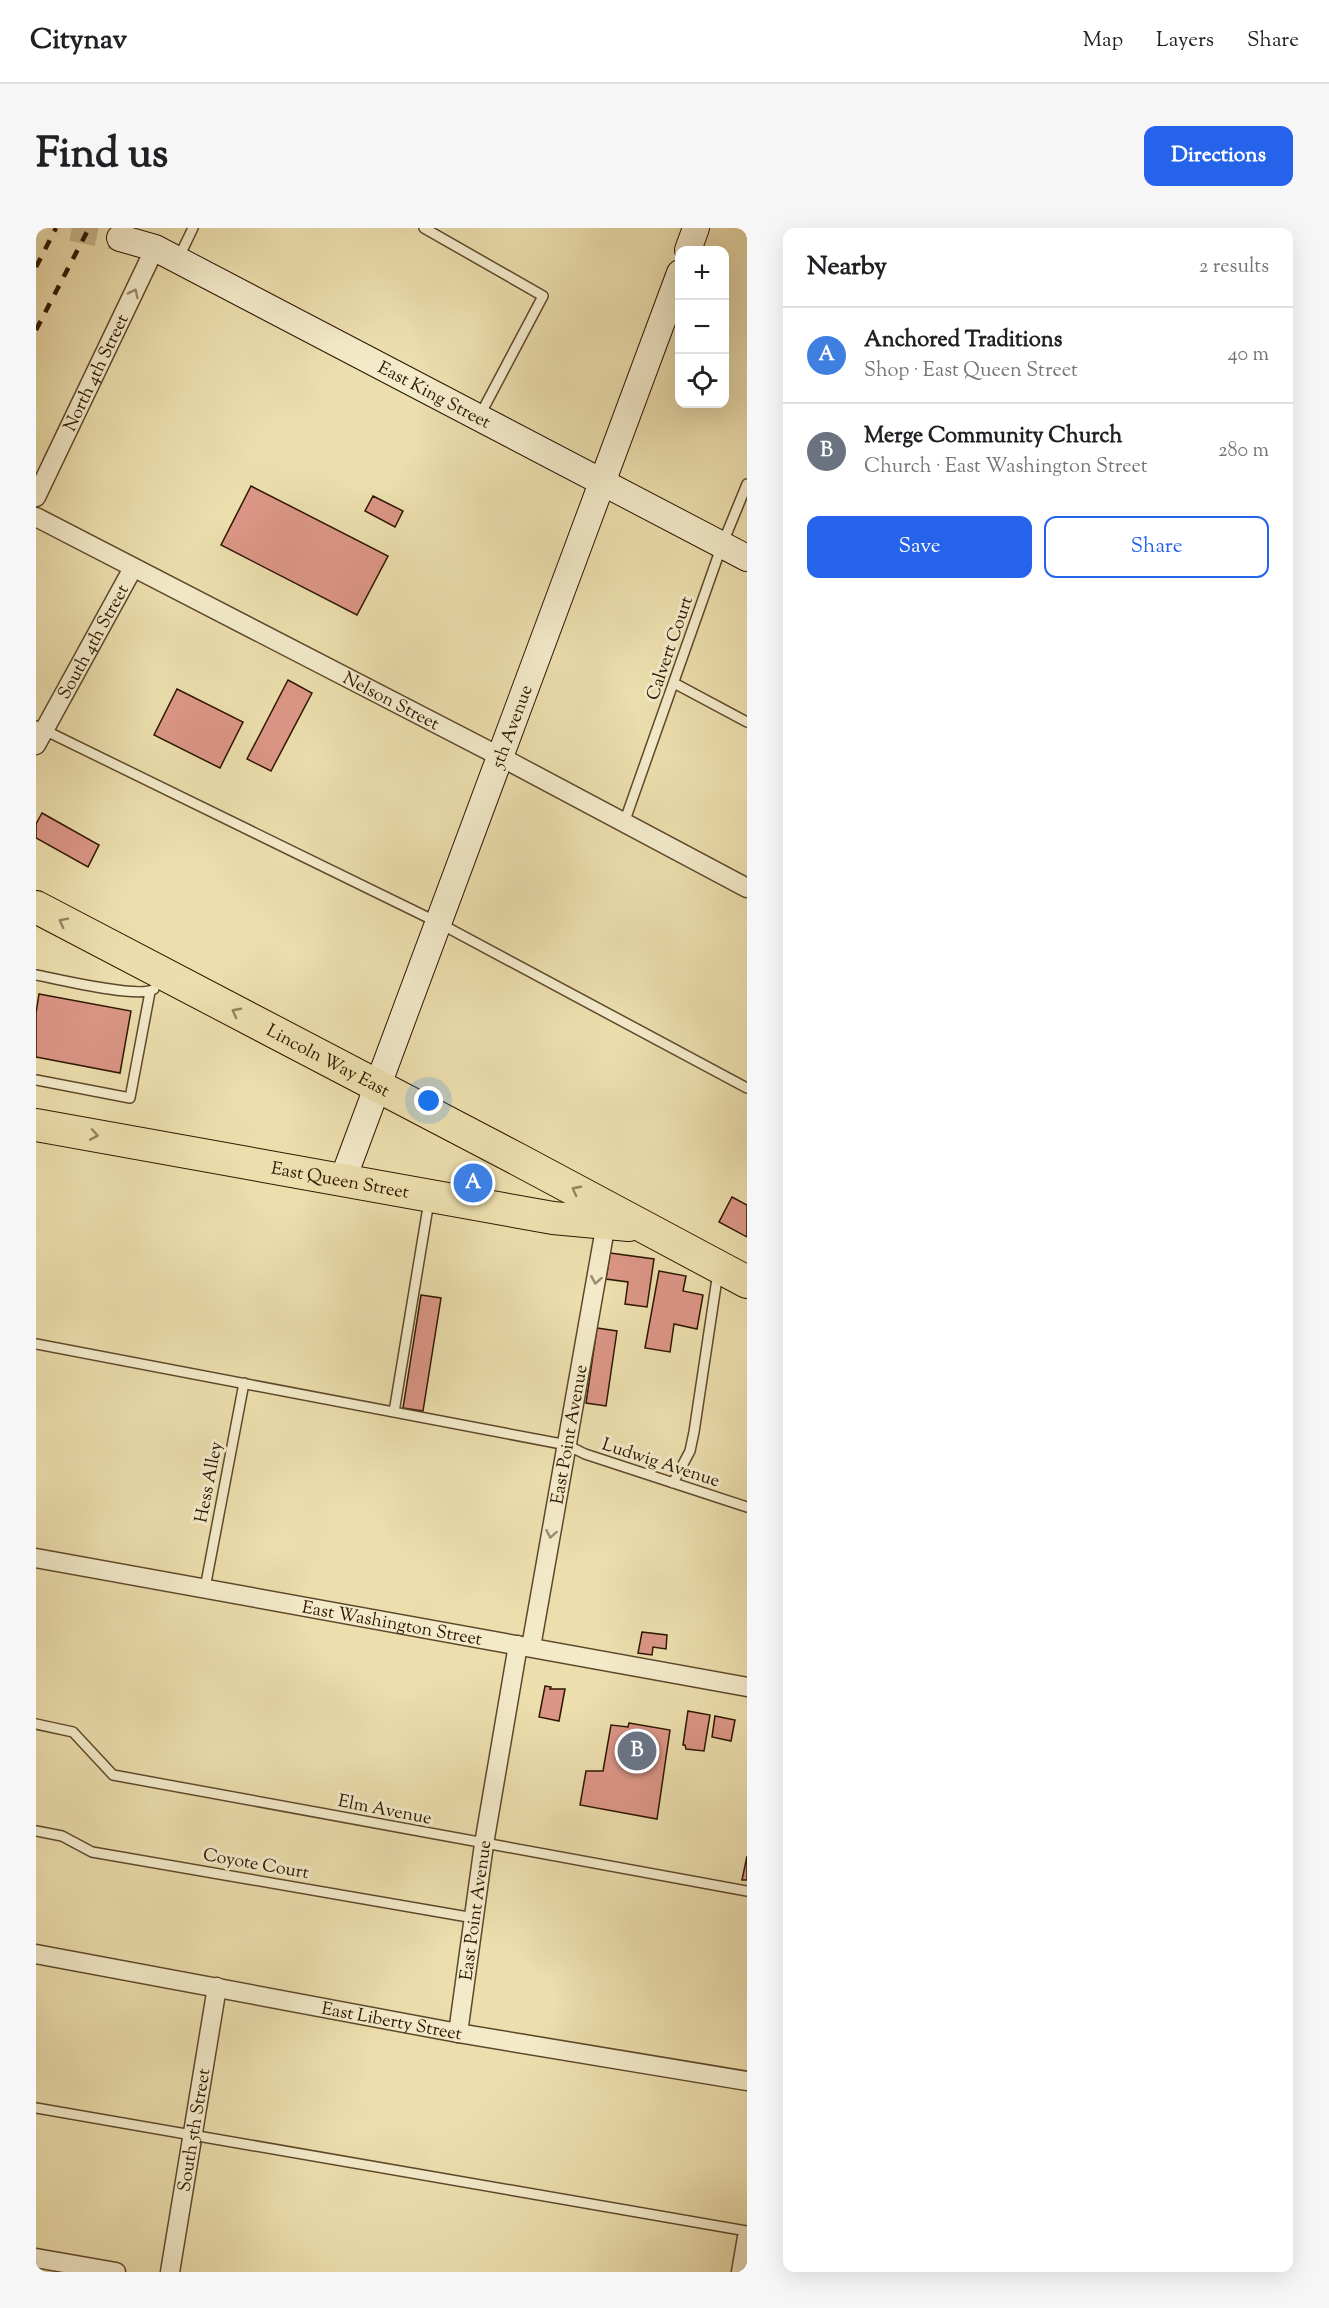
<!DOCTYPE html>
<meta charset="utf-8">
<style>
:root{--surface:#fff;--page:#f6f6f6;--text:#202124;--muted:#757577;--line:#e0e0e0;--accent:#2563eb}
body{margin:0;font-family:"Sorts Mill Goudy",serif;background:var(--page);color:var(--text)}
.controls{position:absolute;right:18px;top:18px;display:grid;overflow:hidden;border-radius:12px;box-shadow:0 6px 24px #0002}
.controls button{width:54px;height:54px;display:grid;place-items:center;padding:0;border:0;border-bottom:2px solid var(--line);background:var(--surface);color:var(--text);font:30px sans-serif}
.you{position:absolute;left:393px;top:873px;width:21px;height:21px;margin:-15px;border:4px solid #fff;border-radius:50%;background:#1a73e8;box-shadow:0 0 0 9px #1a73e833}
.badge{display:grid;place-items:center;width:39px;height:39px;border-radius:50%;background:var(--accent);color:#fff;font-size:20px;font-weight:700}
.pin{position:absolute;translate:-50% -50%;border:3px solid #fff;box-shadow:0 2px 6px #0006}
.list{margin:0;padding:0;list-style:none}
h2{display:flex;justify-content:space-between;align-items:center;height:78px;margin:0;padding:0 24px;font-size:26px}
h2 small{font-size:20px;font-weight:400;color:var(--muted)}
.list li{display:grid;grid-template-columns:39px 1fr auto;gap:18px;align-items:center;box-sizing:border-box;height:96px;padding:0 24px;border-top:2px solid var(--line)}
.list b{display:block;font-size:22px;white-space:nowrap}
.list p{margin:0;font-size:20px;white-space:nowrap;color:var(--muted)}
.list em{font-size:20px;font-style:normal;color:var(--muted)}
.actions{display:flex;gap:12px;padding:18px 24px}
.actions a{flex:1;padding:14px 0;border:2px solid var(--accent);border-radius:12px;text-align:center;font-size:21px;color:var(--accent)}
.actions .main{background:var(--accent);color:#fff}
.icon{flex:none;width:33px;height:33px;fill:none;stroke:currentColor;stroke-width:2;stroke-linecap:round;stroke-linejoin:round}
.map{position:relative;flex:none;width:711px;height:2044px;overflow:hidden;border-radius:12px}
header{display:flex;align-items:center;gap:36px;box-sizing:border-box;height:84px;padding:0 30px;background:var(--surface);border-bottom:2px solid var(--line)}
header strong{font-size:28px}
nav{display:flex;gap:33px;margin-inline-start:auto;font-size:21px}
.intro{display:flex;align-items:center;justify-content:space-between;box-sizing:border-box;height:144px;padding:0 36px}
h1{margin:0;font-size:42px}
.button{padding:15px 27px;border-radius:12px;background:var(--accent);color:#fff;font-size:21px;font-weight:700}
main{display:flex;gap:36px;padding:0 36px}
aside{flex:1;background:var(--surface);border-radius:12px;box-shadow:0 6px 24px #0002}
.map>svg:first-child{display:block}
.building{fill:#dc9687;stroke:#2e1600;stroke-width:1.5}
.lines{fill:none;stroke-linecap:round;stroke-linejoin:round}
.secondary-tunnel{stroke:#c6b68a;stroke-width:26;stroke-dasharray:26 13;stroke-linecap:butt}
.lane-casing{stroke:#5e482b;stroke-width:12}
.street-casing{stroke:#5e482b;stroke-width:21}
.secondary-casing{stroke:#2e1600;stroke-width:28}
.highway-casing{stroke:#2e1600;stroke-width:34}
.lane{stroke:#f3eaca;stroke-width:9}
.street{stroke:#f3eaca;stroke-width:18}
.secondary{stroke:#f3eaca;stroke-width:26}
.highway{stroke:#ecdead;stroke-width:32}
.rail{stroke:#2e1600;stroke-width:4.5;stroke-dasharray:10 10;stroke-linecap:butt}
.oneway{stroke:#9a8b6f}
.oneway2{stroke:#96845f}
.labels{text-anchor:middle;stroke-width:6;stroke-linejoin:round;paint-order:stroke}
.street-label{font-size:18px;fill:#2e1600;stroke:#f3eaca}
</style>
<header>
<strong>Citynav</strong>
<nav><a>Map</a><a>Layers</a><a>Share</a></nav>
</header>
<div class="intro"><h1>Find us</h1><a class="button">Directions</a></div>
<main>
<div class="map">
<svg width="711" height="2044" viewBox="0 0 711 2044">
<rect width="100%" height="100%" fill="#ecdead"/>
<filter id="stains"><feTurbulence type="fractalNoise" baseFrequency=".00333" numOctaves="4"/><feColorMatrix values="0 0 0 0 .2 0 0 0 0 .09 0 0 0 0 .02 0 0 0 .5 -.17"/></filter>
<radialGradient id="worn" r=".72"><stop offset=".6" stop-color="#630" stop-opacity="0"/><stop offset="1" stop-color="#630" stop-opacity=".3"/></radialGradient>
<path class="building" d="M215,258L352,328L321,387L185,317Z
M337,268L367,283L359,299L329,283Z
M252,452L276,465L235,543L211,531Z
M141,461L207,494L184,540L118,507Z
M6,585L63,617L52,639L0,610V596Z
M3,766L95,783L84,845L0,829V785Z
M696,969L711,977V1009L683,994Z
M574,1025L618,1031L611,1079L589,1076L592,1054L570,1051Z
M623,1043L650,1048L647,1063L667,1067L661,1101L638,1096L634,1124L609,1120Z
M385,1067L405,1070L387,1183L367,1180Z
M561,1100L581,1103L570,1178L550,1175Z
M606,1404L631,1407L630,1421L617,1419L616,1427L602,1425Z
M509,1458L515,1459L514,1461H529L523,1493L503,1489Z
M652,1483L674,1487L668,1523L650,1521L649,1517H647Z
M679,1488L699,1492L695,1513L676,1509Z
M593,1495L634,1502L621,1591L544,1577L550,1543H567L575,1497L592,1499Z
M711,1628V1652H706Z"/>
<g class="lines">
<path class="secondary-tunnel" d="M36,0L84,10"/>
<g class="lane-casing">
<path id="lane" d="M388,0L507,68L443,189
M143,29L157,0
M638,455L711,494
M0,498L401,694L711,860
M588,595L686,317L711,256
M0,747C21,751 103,771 118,761
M0,852L94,870L114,764
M0,1116L531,1217L549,1226L711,1279
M358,1184L393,973
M637,1255L654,1223L658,1204L682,1044
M169,1360L208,1155
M0,1496L37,1504L77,1547L711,1663
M0,1603L26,1608L56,1624L438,1690
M0,1880L711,2003"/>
</g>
<g class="street-casing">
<g id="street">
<path id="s1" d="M0,269L119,20"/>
<path id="s2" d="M0,289L463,528L711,660"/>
<path id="s3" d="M0,517L97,340"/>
<path id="s4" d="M0,1330L711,1459"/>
<path id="s5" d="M495,1419L570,995"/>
<path id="s6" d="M0,1726L422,1805L711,1853"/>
<path id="s7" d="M422,1805L448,1616L482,1417"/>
<path d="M0,2030L80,2044"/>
<path id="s8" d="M134,2044L181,1759"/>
<path d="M705,2044L711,2009"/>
</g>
</g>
<g class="secondary-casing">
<g id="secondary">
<path id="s9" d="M84,10L119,20L711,330"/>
<path d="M652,22L660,0"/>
<path id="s10" d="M307,951L644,45"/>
</g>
</g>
<g class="highway-casing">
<g id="highway">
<path id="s11" d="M0,679L483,932L711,1054"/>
<path id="s12" d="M0,897L517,990L593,997"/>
</g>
</g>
<use href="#lane" class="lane"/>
<use href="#street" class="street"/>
<use href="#secondary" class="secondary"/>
<use href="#highway" class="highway"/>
<path class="rail" d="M0,39L20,0
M0,102L53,0"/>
</g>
<defs><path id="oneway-chevron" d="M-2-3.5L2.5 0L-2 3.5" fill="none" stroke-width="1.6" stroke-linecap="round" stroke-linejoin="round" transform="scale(1.5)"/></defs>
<g class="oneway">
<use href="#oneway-chevron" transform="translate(98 65) rotate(-64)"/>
<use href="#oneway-chevron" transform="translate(560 1052) rotate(100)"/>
<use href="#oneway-chevron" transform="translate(515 1306) rotate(100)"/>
</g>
<g class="oneway2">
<use href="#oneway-chevron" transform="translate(27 694) rotate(-153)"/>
<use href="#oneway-chevron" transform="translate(200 784) rotate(-152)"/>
<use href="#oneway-chevron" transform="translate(58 907) rotate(10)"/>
<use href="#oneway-chevron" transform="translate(540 962) rotate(-152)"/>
</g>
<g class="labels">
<g class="street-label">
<text dy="6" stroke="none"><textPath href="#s1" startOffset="138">North 4th Street</textPath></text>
<text dy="6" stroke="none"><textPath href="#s9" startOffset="352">East King Street</textPath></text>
<text dy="6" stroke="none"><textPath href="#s3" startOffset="118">South 4th Street</textPath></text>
<text transform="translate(633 420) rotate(-71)" y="6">Calvert Court</text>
<text dy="6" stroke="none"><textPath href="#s2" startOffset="400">Nelson Street</textPath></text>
<text dy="6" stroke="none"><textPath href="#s10" startOffset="483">5th Avenue</textPath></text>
<text dy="6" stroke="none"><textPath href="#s11" startOffset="330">Lincoln Way East</textPath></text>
<text dy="6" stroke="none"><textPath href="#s12" startOffset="309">East Queen Street</textPath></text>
<text dy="6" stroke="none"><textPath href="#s5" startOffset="216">East Point Avenue</textPath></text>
<text transform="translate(625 1234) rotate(18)" y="6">Ludwig Avenue</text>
<text transform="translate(172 1254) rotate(-79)" y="6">Hess Alley</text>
<text dy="6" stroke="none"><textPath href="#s4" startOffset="362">East Washington Street</textPath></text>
<text transform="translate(349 1581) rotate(11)" y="6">Elm Avenue</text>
<text transform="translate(220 1635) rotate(10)" y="6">Coyote Court</text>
<text dy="6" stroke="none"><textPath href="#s7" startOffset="124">East Point Avenue</textPath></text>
<text dy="6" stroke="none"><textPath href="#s6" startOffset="362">East Liberty Street</textPath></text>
<text dy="6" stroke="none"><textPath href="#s8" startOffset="144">South 5th Street</textPath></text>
</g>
</g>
<rect width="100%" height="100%" filter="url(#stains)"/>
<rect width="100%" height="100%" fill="url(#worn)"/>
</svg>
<div class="controls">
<button>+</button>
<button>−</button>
<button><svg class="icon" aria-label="locate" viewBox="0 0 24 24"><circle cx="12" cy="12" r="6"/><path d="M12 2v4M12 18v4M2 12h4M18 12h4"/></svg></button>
</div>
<div class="you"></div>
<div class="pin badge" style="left:437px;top:955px;background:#3f7fe0">A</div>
<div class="pin badge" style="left:601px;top:1523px;background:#6b7280">B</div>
</div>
<aside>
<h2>Nearby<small>2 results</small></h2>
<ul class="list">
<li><span class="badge" style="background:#3f7fe0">A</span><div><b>Anchored Traditions</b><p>Shop · East Queen Street</p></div><em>40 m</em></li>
<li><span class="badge" style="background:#6b7280">B</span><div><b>Merge Community Church</b><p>Church · East Washington Street</p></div><em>280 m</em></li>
</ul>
<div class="actions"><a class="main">Save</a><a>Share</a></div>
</aside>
</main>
